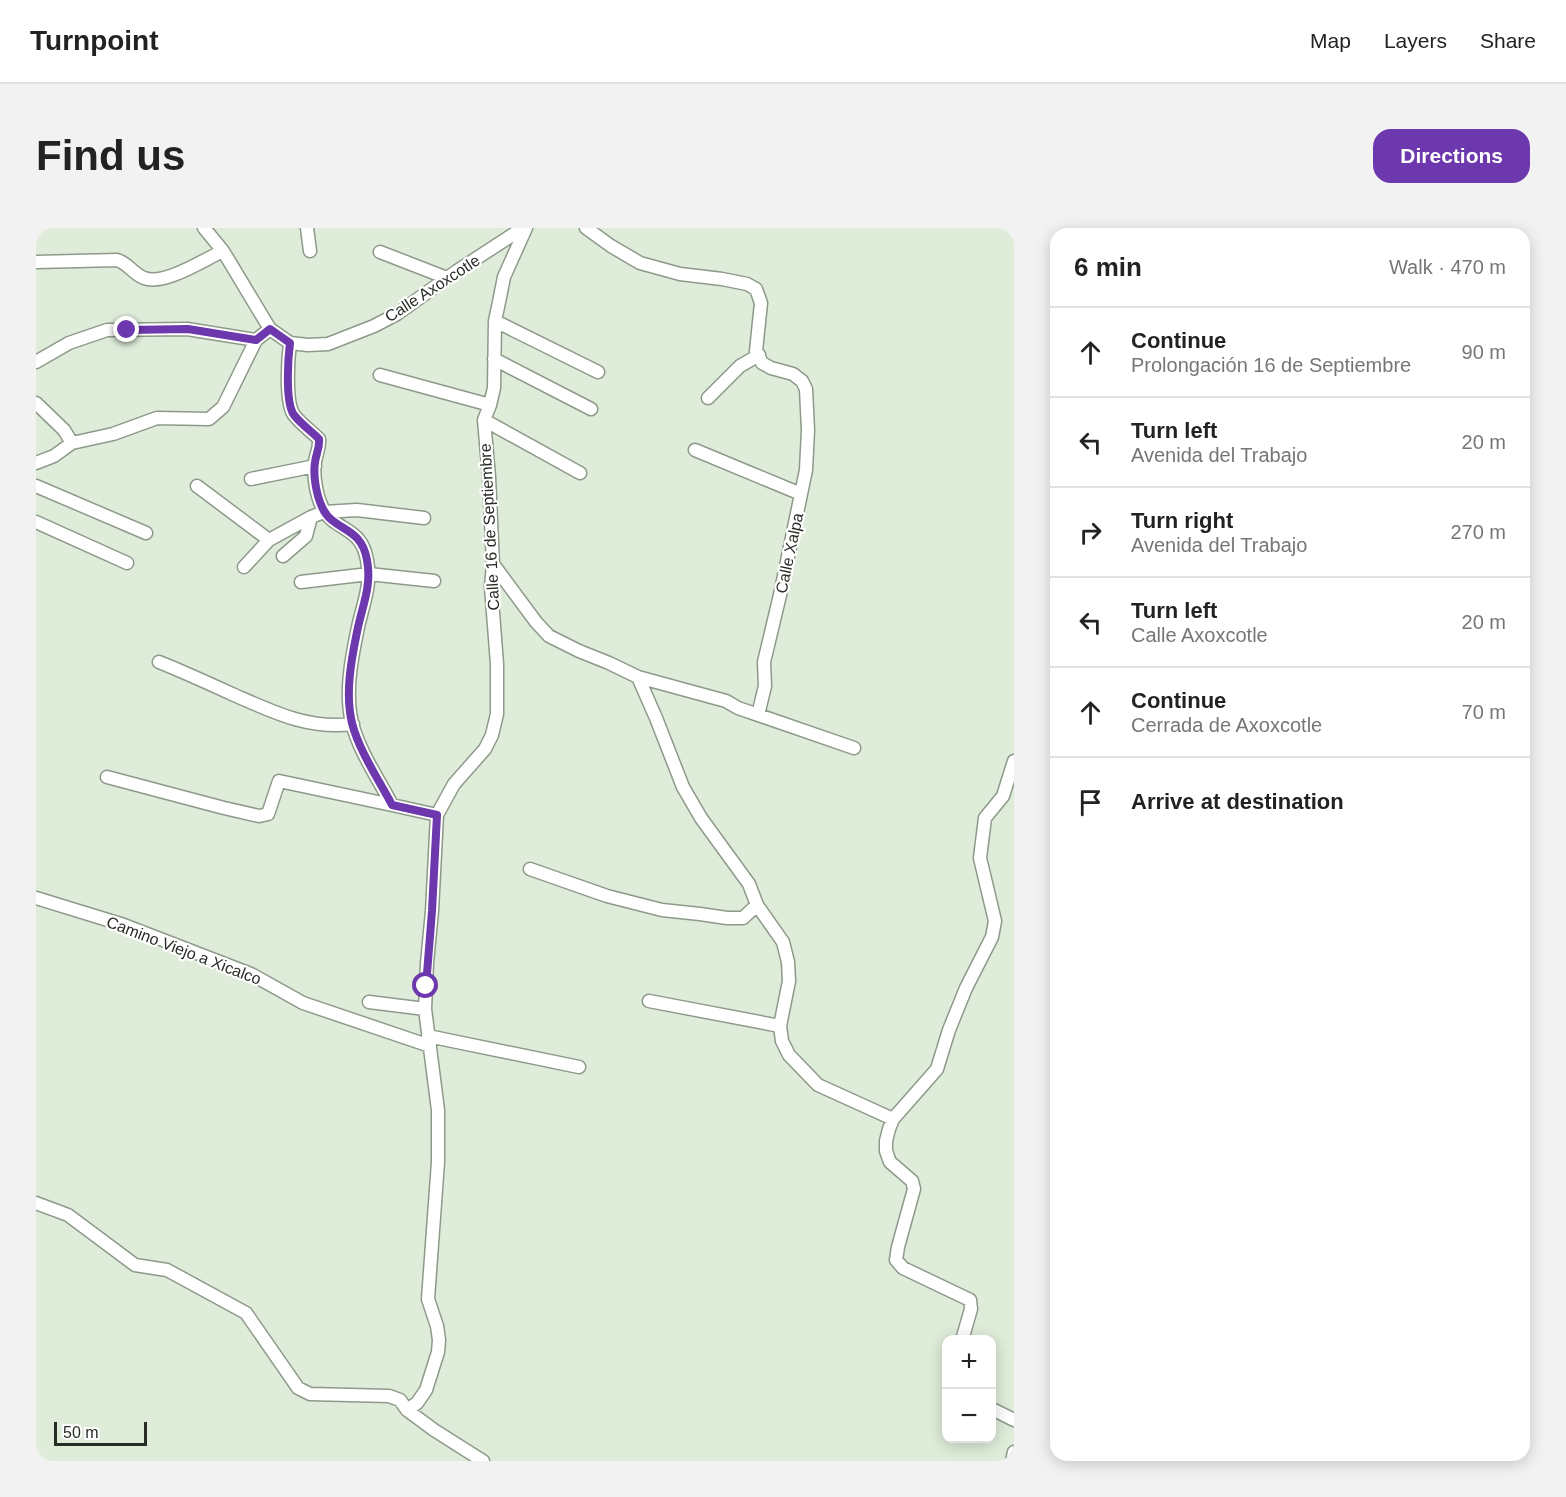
<!DOCTYPE html>
<meta charset="utf-8">
<style>
:root{--surface:#fff;--page:#f2f2f2;--text:#222;--muted:#767676;--line:#e0e0e0;--accent:#6d37ad}
body{margin:0;font-family:Helvetica,sans-serif;background:var(--page);color:var(--text)}
.controls{position:absolute;right:18px;bottom:18px;display:grid;overflow:hidden;border-radius:12px;box-shadow:0 3px 15px #0003}
.controls button{width:54px;height:54px;display:grid;place-items:center;padding:0;border:0;border-bottom:2px solid var(--line);background:var(--surface);color:var(--text);font:30px sans-serif}
.scale{position:absolute;left:18px;bottom:15px;width:93px;box-sizing:border-box;padding-left:6px;border:3px solid #272c25;border-top:0;font-size:16px;line-height:21px;white-space:nowrap;color:#272c25;-webkit-text-stroke:4px #fff;paint-order:stroke}
.stop{position:absolute;width:18px;height:18px;margin:-14px;border:4px solid #6d37ad;border-radius:50%;background:#fff}
.stop.end{background:#6d37ad;border-color:#fff;box-shadow:0 2px 6px #0008}
.list{margin:0;padding:0;list-style:none}
h2{display:flex;justify-content:space-between;align-items:center;height:78px;margin:0;padding:0 24px;font-size:26px}
h2 small{font-size:20px;font-weight:400;color:var(--muted)}
.list li{display:grid;grid-template-columns:39px 1fr auto;gap:18px;align-items:center;box-sizing:border-box;height:90px;padding:0 24px;border-top:2px solid var(--line)}
.list b{display:block;font-size:22px;white-space:nowrap}
.list p{margin:0;font-size:20px;white-space:nowrap;color:var(--muted)}
.list em{font-size:20px;font-style:normal;color:var(--muted)}
.icon{flex:none;width:33px;height:33px;fill:none;stroke:currentColor;stroke-width:2;stroke-linecap:round;stroke-linejoin:round}
.map{position:relative;flex:none;width:978px;height:1233px;overflow:hidden;border-radius:18px}
header{display:flex;align-items:center;gap:36px;box-sizing:border-box;height:84px;padding:0 30px;background:var(--surface);border-bottom:2px solid var(--line)}
header strong{font-size:28px}
nav{display:flex;gap:33px;margin-inline-start:auto;font-size:21px}
.intro{display:flex;align-items:center;justify-content:space-between;box-sizing:border-box;height:144px;padding:0 36px}
h1{margin:0;font-size:42px}
.button{padding:15px 27px;border-radius:18px;background:var(--accent);color:#fff;font-size:21px;font-weight:700}
main{display:flex;gap:36px;padding:0 36px}
aside{flex:1;background:var(--surface);border-radius:18px;box-shadow:0 3px 15px #0003}
.map>svg:first-child{display:block}
.lines{fill:none;stroke-linecap:round;stroke-linejoin:round}
.street-casing{stroke:#8d9a89;stroke-width:15}
.street{stroke:#fff;stroke-width:12}
.route{stroke:#6d37ad;stroke-width:8}
.labels{text-anchor:middle;stroke-width:4.5;stroke-linejoin:round;paint-order:stroke}
.street-label{font-size:16px;fill:#272c25;stroke:#fff}
</style>
<header>
<strong>Turnpoint</strong>
<nav><a>Map</a><a>Layers</a><a>Share</a></nav>
</header>
<div class="intro"><h1>Find us</h1><a class="button">Directions</a></div>
<main>
<div class="map">
<svg width="978" height="1233" viewBox="0 0 978 1233">
<rect width="100%" height="100%" fill="#deecd9"/>
<g class="lines">
<g class="street-casing">
<path id="street" d="M168,0L187,23L234,101L254,115L272,117L292,116L338,98L361,86L421,43L487,0
M271,0L274,23
M550,0L575,18L604,35L644,46L686,51L711,56L720,61L725,75L720,123L726,135L735,140L757,146L766,153L770,161L772,202L770,242L744,367L728,434L729,458L722,487
M344,24L411,50
M0,34L81,32C92,35 97,46 108,50C128,58 167,32 187,23
M459,93L562,144
M254,115C252,130 249,175 258,187C265,196 275,203 283,211C284,220 280,226 279,234C277,247 280,266 286,279C298,304 325,297 331,332C336,359 326,378 321,404C315,433 309,466 316,495C323,523 343,552 356,577L401,587
M458,131L555,181
M0,134L33,115L71,102L151,101L220,112
M344,147L454,177
M672,170L704,138L723,127
M0,175L28,202L36,215
M448,192L544,245
M659,222L765,266
M0,235L18,228L36,215L77,206L121,190L173,191L187,179L220,112L234,101
M215,251L279,238
M0,258L110,305
M161,258L233,312L208,339
M0,294L91,335
M233,312L275,289
M247,328L270,308L275,289L288,284L321,282L388,290
M457,336L500,394L513,408L543,423L573,435L602,449L690,473L702,480L818,520
M265,354L333,346L398,353
M123,434C148,444 172,455 196,466C235,483 272,502 317,496
M602,449L620,490L647,559L665,590L713,656L721,677L747,714L752,734L753,753L744,798L746,813L753,827L782,857L857,891
M71,549L188,580L223,588L232,586L243,553L356,577
M494,641L571,668L626,682L664,686L691,690H707L721,677
M0,670L88,697L215,746L267,775L394,818
M613,773L744,798
M333,774L389,781
M392,808L543,839
M0,975L32,987L99,1037L131,1042L210,1085L262,1160L274,1166L353,1168L364,1172L371,1182L398,1202L447,1233
M926,1112L935,1081L934,1072L867,1040L860,1032L862,1019L878,961L876,953L854,934L850,923V913L853,901L857,891L901,841L913,802L930,760L956,709L959,693L944,630L949,590L967,568L978,533
M956,1181L978,1192
M371,1182L381,1175L390,1162L402,1124L403,1112L401,1098L392,1071L402,934V882L389,781L391,735L396,683L401,587L418,556L449,521L456,507L461,486V436L455,359L457,336L453,249L448,192L454,177L458,160L459,93L463,74L468,49L490,0
M976,1233L978,1224"/>
</g>
<use href="#street" class="street"/>
</g>
<g class="lines">
<path class="route" d="M91,102L152,101L220,112L234,101L254,115C252,130 249,175 258,187C265,196 275,203 283,211C284,220 280,226 279,234C277,247 280,266 286,279C297,304 325,297 331,332C336,359 326,378 321,404C315,433 309,466 316,495C323,523 343,552 356,577L401,587L396,683L390,758"/>
</g>
<g class="labels">
<g class="street-label">
<text transform="translate(396 60) rotate(-33)" y="6">Calle Axoxcotle</text>
<text transform="translate(453 299) rotate(-93)" y="6">Calle 16 de Septiembre</text>
<text transform="translate(753 325) rotate(-78)" y="6">Calle Xalpa</text>
<text transform="translate(148 722) rotate(21)" y="6">Camino Viejo a Xicalco</text>
</g>
</g>
</svg>
<div class="controls">
<button>+</button>
<button>−</button>
</div>
<div class="scale">50 m</div>
<div class="stop" style="left:390px;top:758px"></div>
<div class="stop end" style="left:91px;top:102px"></div>
</div>
<aside>
<h2>6 min<small>Walk · 470 m</small></h2>
<ul class="list">
<li><svg class="icon" aria-label="ahead" viewBox="0 0 24 24"><path d="M12 20V5M6 11l6-6 6 6"/></svg><div><b>Continue</b><p>Prolongación 16 de Septiembre</p></div><em>90 m</em></li>
<li><svg class="icon" aria-label="left" viewBox="0 0 24 24"><path d="M17 20v-9H6M10 6l-5 5 5 5"/></svg><div><b>Turn left</b><p>Avenida del Trabajo</p></div><em>20 m</em></li>
<li><svg class="icon" aria-label="right" viewBox="0 0 24 24"><path d="M7 20v-9h11M14 6l5 5-5 5"/></svg><div><b>Turn right</b><p>Avenida del Trabajo</p></div><em>270 m</em></li>
<li><svg class="icon" aria-label="left" viewBox="0 0 24 24"><path d="M17 20v-9H6M10 6l-5 5 5 5"/></svg><div><b>Turn left</b><p>Calle Axoxcotle</p></div><em>20 m</em></li>
<li><svg class="icon" aria-label="ahead" viewBox="0 0 24 24"><path d="M12 20V5M6 11l6-6 6 6"/></svg><div><b>Continue</b><p>Cerrada de Axoxcotle</p></div><em>70 m</em></li>
<li><svg class="icon" aria-label="arrive" viewBox="0 0 24 24"><path d="M6 21V4h12l-3 4 3 4H6"/></svg><div><b>Arrive at destination</b></div></li>
</ul>
</aside>
</main>
